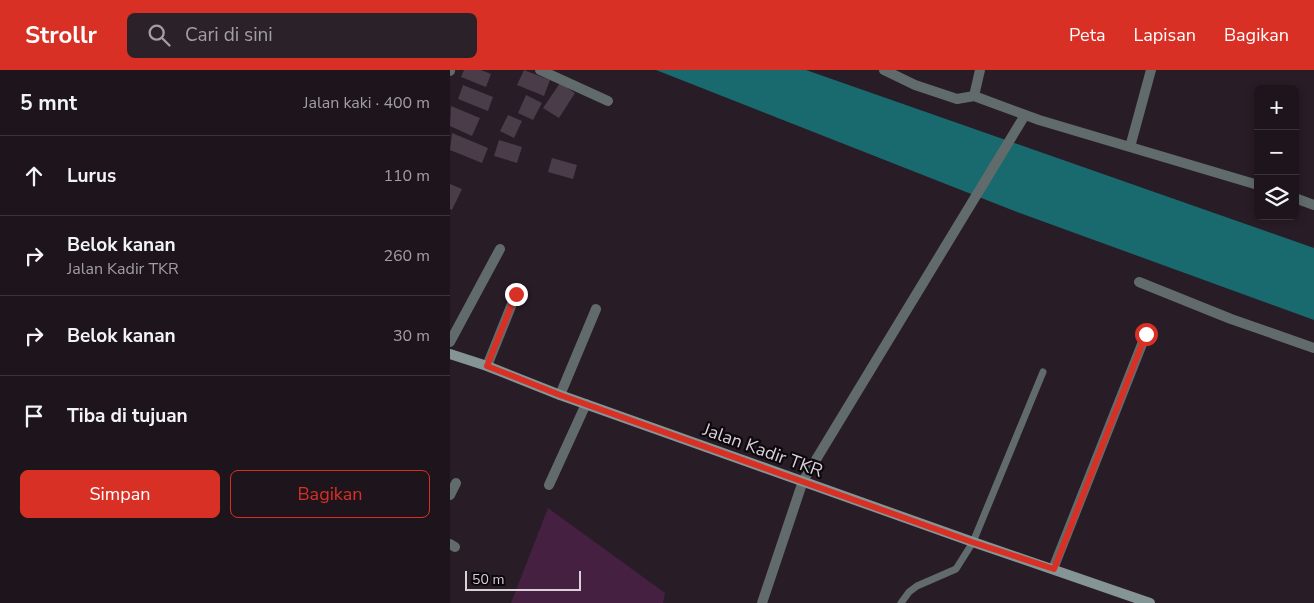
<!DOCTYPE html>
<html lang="id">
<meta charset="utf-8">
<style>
:root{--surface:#1e151c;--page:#2b2229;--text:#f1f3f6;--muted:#a19fa3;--line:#3c343b;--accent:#d93025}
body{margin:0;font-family:"Nunito Sans",sans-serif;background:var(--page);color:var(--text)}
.controls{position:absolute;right:15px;top:15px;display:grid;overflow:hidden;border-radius:8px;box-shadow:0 2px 8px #0003}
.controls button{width:45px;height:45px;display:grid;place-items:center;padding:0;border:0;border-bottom:1px solid var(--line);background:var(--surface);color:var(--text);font:25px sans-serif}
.scale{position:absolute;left:15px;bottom:12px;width:116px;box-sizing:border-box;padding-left:5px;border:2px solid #d9d1d8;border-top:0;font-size:14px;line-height:18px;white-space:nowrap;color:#d9d1d8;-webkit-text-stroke:4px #0d080d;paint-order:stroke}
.stop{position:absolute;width:15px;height:15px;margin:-11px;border:4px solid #d93025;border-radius:50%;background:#fff}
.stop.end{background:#d93025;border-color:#fff;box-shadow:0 1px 5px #0008}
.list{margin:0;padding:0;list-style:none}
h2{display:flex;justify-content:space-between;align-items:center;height:65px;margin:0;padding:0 20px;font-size:21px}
h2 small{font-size:16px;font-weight:400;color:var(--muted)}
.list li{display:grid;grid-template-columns:32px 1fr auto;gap:15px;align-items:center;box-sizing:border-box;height:80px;padding:0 20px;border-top:1px solid var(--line)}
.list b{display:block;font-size:19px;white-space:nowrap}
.list p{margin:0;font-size:16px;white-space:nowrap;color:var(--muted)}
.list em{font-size:16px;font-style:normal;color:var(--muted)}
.actions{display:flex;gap:10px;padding:15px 20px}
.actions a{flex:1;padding:11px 0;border:1px solid var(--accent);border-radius:8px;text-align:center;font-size:18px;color:var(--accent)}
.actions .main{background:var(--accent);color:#fff}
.icon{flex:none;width:28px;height:28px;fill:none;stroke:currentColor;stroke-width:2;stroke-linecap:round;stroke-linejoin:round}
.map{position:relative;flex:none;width:864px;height:533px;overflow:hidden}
header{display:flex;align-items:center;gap:30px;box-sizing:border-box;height:70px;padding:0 25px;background:var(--accent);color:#fff}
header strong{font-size:24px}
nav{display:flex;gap:28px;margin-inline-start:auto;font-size:18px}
.search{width:350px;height:45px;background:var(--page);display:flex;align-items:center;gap:12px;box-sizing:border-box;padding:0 18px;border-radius:8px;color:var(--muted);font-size:19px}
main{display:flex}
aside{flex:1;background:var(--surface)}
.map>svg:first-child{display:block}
.green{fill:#452041}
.water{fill:#186a6e}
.building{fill:#4a3c48}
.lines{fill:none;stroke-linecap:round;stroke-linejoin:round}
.lane{stroke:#616b6b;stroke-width:7}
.street{stroke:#616b6b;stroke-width:10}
.secondary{stroke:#859596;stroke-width:10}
.route{stroke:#d93025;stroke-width:6}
.labels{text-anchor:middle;stroke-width:4.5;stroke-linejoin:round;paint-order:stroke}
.street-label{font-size:18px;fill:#d9d1d8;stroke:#0d080d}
</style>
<header>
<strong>Strollr</strong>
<div class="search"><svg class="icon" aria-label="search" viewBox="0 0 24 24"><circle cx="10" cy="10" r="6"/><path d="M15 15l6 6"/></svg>Cari di sini</div>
<nav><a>Peta</a><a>Lapisan</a><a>Bagikan</a></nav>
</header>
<main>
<aside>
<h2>5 mnt<small>Jalan kaki · 400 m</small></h2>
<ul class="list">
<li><svg class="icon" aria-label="ahead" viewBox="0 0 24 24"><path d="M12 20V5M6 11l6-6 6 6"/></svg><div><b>Lurus</b></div><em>110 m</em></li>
<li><svg class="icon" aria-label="right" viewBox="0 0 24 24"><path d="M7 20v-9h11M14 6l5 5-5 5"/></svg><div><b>Belok kanan</b><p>Jalan Kadir TKR</p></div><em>260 m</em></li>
<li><svg class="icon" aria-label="right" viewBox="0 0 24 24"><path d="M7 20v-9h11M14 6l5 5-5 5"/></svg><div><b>Belok kanan</b></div><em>30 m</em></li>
<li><svg class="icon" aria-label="arrive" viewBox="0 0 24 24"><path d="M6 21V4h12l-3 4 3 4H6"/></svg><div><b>Tiba di tujuan</b></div></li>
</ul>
<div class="actions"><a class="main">Simpan</a><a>Bagikan</a></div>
</aside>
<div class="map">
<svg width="864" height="533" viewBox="0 0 864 533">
<rect width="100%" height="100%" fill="#281c26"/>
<path class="green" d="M98,438L215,523L213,533H61Z"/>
<path class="water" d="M206,0H356L864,178V250L567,142Z"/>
<path class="building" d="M14,0H31L41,4L36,17L11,7Z
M74,0L100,10L94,26L67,15Z
M110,13L125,23L109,48L93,38Z
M13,15L43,27L38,41L8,29Z
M76,25L92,33L83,50L68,43Z
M1,36L30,48L22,66L0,56Z
M58,45L72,51L64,68L50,61Z
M2,63L38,78L32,93L0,80Z
M49,70L72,77L67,93L44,86Z
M102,88L127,95L123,109L98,102Z
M0,114L12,119L2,140L0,139Z"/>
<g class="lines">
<path class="lane" d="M451,533L459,522L467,516L506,499L523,472L593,302"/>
<path class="street" d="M90,0L158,31
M434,0L465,15L507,29L524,26L589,50L808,115
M0,1V0
M524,26L530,0
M680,77L701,0
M845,128L864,135
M689,212L781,249L864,278
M0,272L50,179
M37,296L66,224
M110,325L146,239
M99,415L136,334
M0,425L6,413
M0,474L5,477
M603,499L696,264
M312,533L353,411L575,45"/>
<path class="secondary" d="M0,284L37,296L110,325L523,472L700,533"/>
</g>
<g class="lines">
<path class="route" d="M66,224L37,296L110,325L522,472L604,499L696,264"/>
</g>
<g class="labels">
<g class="street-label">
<text transform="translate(313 380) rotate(20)" y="6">Jalan Kadir TKR</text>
</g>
</g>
</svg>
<div class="controls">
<button>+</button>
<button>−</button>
<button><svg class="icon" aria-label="layers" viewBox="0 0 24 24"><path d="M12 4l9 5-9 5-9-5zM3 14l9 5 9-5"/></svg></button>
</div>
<div class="scale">50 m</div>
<div class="stop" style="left:696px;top:264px"></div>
<div class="stop end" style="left:66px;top:224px"></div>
</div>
</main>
